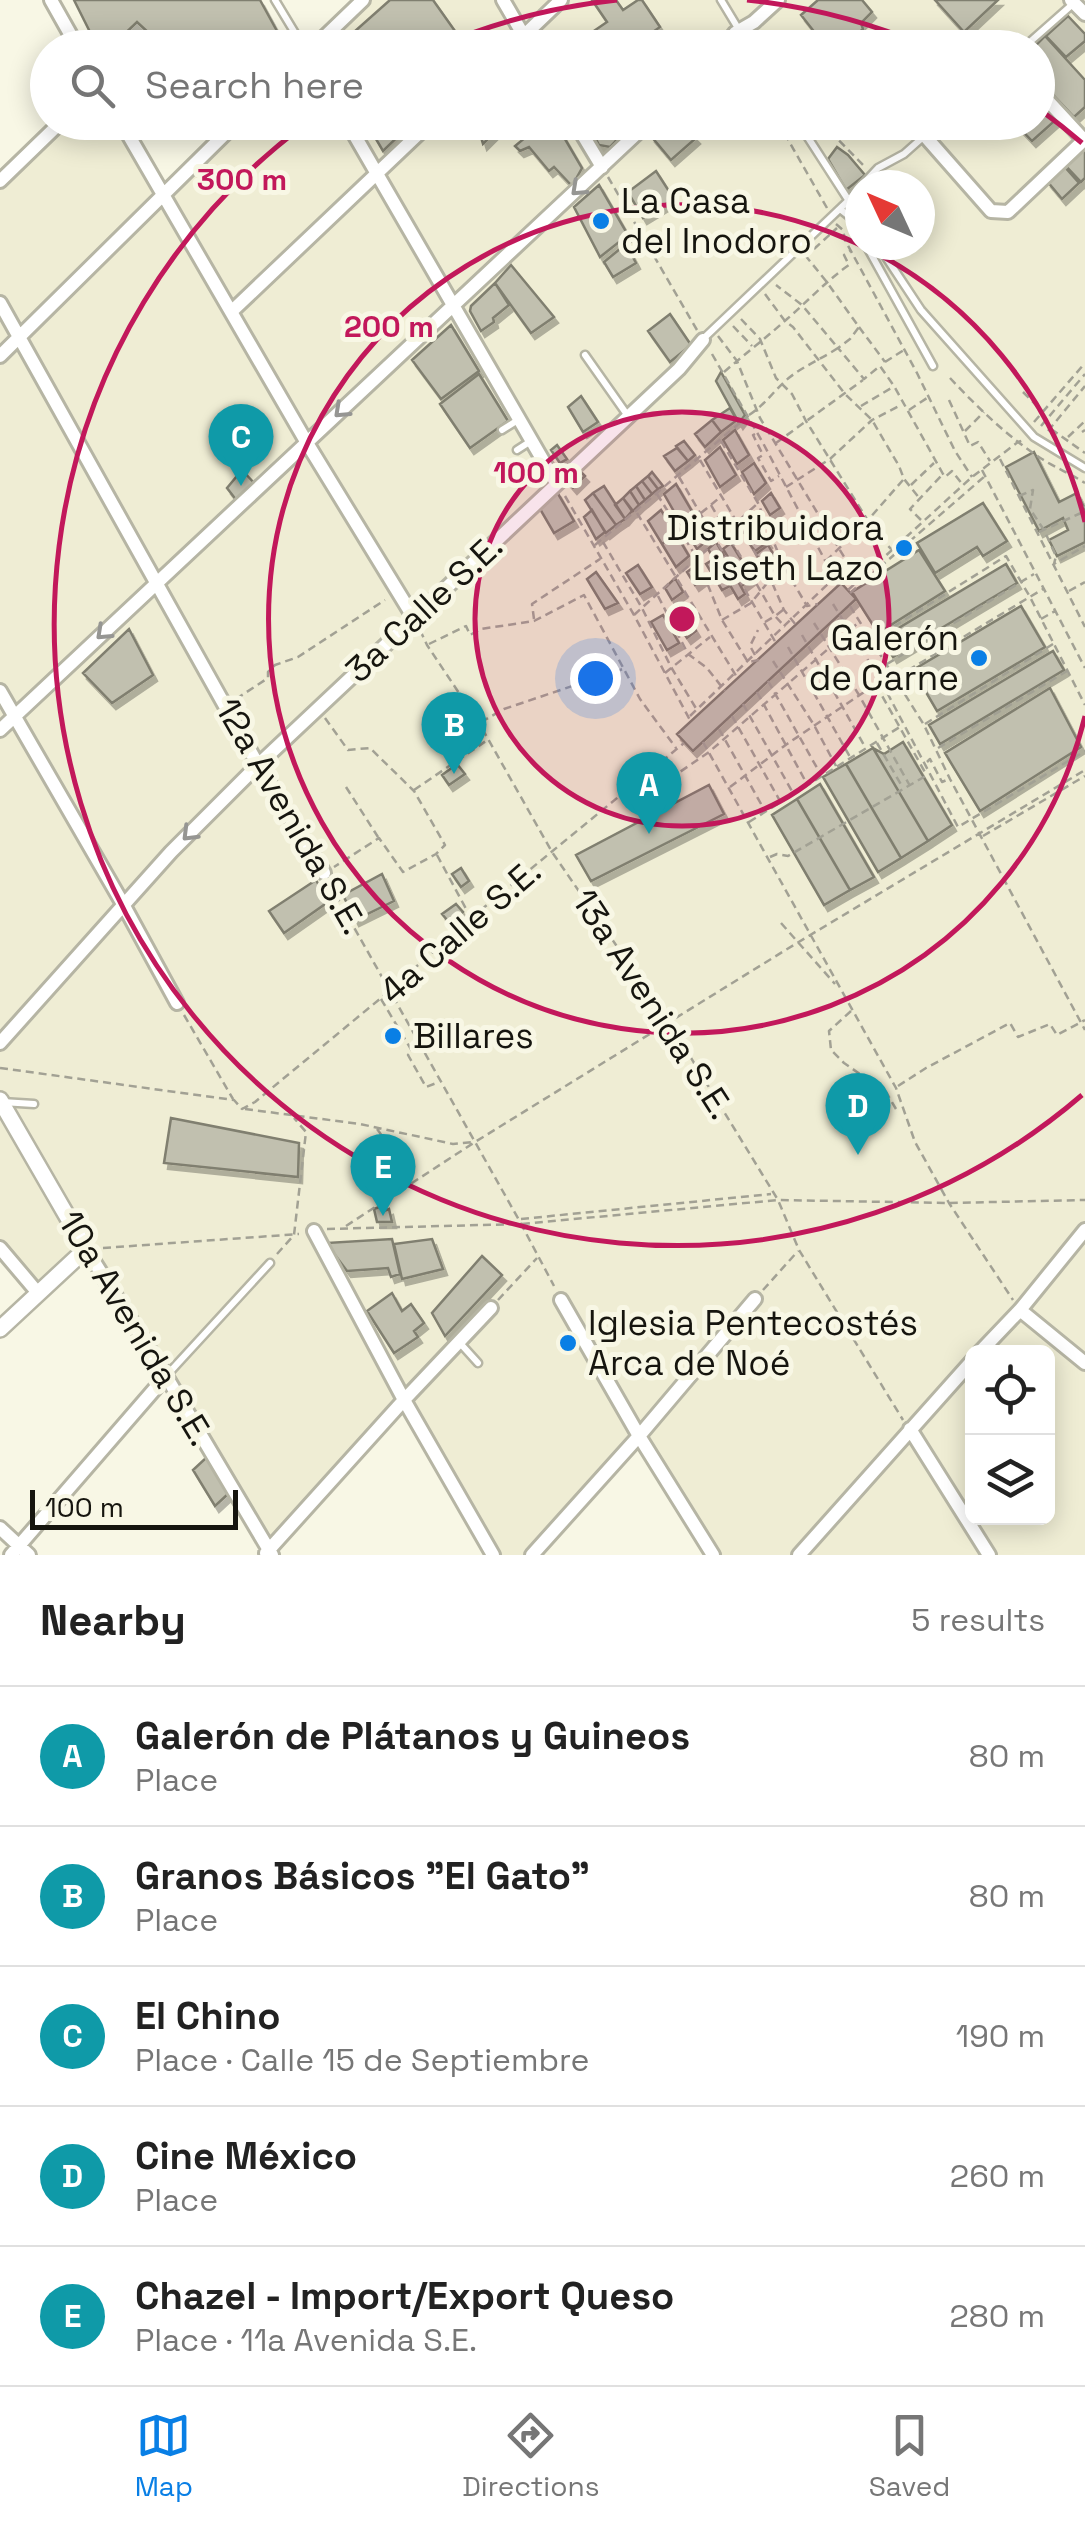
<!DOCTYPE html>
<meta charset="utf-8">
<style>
:root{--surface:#fff;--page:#f2f2f2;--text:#222;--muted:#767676;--line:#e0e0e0;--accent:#097fe5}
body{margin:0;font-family:"Space Grotesk",sans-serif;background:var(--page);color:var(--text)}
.controls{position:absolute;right:30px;bottom:30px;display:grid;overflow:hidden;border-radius:15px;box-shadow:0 5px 25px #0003}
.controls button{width:90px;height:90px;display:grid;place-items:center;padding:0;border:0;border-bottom:2px solid var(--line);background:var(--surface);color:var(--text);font:50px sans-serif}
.compass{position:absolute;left:845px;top:170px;width:90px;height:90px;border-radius:50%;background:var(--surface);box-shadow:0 5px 25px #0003;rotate:314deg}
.scale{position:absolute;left:30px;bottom:25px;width:208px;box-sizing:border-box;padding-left:10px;border:5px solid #16150f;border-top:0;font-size:28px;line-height:35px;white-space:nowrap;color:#16150f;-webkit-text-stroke:8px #f8f7e5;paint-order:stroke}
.you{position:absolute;left:595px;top:678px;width:35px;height:35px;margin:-25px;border:8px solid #fff;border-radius:50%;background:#1a73e8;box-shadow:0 0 0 15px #1a73e833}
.badge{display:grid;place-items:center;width:65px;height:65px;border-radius:50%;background:var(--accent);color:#fff;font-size:32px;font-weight:700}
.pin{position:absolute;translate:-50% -82px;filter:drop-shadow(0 2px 5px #0008)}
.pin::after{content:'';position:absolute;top:52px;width:35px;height:30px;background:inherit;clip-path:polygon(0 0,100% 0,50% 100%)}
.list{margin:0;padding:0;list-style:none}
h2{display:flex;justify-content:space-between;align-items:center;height:130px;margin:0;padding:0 40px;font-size:42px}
h2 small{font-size:32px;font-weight:400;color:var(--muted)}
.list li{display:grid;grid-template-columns:65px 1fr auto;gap:30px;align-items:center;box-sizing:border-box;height:140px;padding:0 40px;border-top:2px solid var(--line)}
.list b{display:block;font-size:38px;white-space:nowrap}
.list p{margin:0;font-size:32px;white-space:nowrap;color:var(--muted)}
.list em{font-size:32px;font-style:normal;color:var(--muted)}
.icon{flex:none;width:55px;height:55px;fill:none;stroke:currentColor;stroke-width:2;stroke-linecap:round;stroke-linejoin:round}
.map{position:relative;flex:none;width:1085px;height:1555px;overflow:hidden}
.search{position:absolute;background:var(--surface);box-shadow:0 5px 25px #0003;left:30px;right:30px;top:30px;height:110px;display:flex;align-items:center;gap:25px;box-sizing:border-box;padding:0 35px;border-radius:55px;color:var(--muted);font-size:38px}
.sheet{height:830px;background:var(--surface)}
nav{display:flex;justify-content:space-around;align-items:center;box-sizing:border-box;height:140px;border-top:2px solid var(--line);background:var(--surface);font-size:28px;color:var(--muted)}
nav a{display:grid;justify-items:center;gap:5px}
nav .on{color:var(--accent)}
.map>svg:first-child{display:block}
.built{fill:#efedd4;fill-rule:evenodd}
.building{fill:#c1c0af;stroke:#807f6f;stroke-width:2.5;filter:url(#shadow)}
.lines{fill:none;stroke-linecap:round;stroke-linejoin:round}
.service-casing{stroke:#b6b5a4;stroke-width:11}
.minor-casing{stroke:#b6b5a4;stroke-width:18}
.tertiary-casing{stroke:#b6b5a4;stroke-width:20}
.path{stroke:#a2a194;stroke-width:2.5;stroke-dasharray:8 5;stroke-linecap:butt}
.service{stroke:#fff;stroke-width:6}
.minor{stroke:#fff;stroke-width:12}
.tertiary{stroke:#fff;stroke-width:15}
.oneway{stroke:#969693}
.ring{fill:none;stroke:#c2185b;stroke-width:5}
.poi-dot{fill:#097fe5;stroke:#f8f7e5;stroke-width:4}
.labels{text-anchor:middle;stroke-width:10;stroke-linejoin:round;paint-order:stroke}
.poi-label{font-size:35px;fill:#16150f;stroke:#f8f7e5;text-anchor:start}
.street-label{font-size:35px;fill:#16150f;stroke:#f8f7e5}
.centre{fill:#c2185b;stroke:#f8f7e5;stroke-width:5}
.ring-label{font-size:30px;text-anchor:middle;font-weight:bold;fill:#c2185b;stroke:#f8f7e5;stroke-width:10;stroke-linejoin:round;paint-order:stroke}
</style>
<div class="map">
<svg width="1085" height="1555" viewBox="0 0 1085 1555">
<defs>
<filter id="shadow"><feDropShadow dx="4" dy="6" stdDeviation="0" flood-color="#0004"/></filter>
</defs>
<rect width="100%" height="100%" fill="#f8f7e5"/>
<path class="built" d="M364,0H1085V1555H713L639,1436L532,1555H493L404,1400L269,1550L86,1250L38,1293L0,1248V181L61,123H121L162,196L237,123L1038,122V48L313,47ZM860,185H920V245H860ZM972,1352H1048V1518H972Z"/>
<path class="building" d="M74,0H260L283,42L277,48H165L137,22L110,48H98Z
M390,0H433L467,48H336Z
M592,0H616L623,10L638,0H642L660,27L630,48H569L607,22Z
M818,0H862L872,12L861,23L863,29L842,48H827L801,15Z
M935,0H998L964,32Z
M1068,16L1085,34V41L1066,57L1046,36Z
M1045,36L1085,80V107L1074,117L1038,79V48H1033Z
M1038,95L1059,117L1032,141L1014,122H1038Z
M366,122H413L383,151Z
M482,122H505L483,144L478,127Z
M544,122H555L582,168L572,186L554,167L549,171L529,147L520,151L515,146Z
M587,122H618L625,131L610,147L599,145Z
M666,122H680L696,138L671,160L651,136Z
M1085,145V178L1081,182L1064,164Z
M837,147L848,155L865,175L846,190L828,159Z
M1063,165L1079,183L1062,199L1047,181Z
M656,171L674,199L643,218L628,192Z
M599,185L628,235L600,257L574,207Z
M626,244L636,263L613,277L604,262Z
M511,265L554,317L531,333L495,283Z
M495,283L509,305L493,318L494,322L481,331L470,311L471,306Z
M670,314L691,345L670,362L648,331Z
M451,325L479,371L441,399L412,360Z
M721,372L745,415L739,423L716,381Z
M479,374L508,421L470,448L440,404Z
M581,396L598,422L583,432L568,407Z
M730,408L737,420L721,432L712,420Z
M712,420L721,432L705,447L695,434Z
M735,430L749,455L737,464L723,440Z
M684,441L695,455L688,461L676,446Z
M557,445L567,459L560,463L551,450Z
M720,447L736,475L720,487L705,460Z
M677,448L688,461L675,471L664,456Z
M1034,452L1059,502L1077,493L1085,509V542L1057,556L1049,540L1068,530L1063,518L1039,531L1006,467Z
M754,463L766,483L754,494L742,472Z
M242,470L256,485L237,501L227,488Z
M579,470L585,476L573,488L567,481Z
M652,472L663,486L658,489L648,476Z
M648,476L658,489L652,494L642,481Z
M642,481L652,494L645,500L636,486Z
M676,484L693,513L680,522L664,494Z
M604,486L625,519L616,525L593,493Z
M636,486L645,500L639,505L630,491Z
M630,491L639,505L633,511L623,498Z
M557,492L574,521L554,533L540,509Z
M593,493L616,525L606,533L585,500Z
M771,493L780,508L770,515L762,501Z
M623,498L632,511L625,519L615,505Z
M983,503L1007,541L983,556L977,547L935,573L917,543Z
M592,510L605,532L596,539L584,517Z
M661,510L676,534L662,544L648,521Z
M693,513L709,539L697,549L680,522Z
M761,533L768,542L755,551L748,542Z
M676,534L689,556L676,567L662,544Z
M716,542L731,568L723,574L724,575L708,549Z
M731,543L742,561L734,567L723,549Z
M768,545L776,559L764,568L756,554Z
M919,550L945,591L878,633L852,592Z
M714,559L724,575L716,580L706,564Z
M743,563L751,579L743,585L734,569Z
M1006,564L1017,583L893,657L882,638Z
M638,565L652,587L640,594L626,573Z
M695,566L703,579L695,585L687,572Z
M731,569L745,594L738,599L724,575Z
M596,572L618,603L605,609L587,579Z
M724,575L730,586L722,590L716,580Z
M675,578L683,592L672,600L665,588Z
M841,583L856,599L693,751L677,734Z
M1021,606L1045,647L937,711L913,670Z
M663,615L679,643L667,650L651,622Z
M686,615L696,631L687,638L677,623Z
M129,629L153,675L112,703L83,673Z
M1053,651L1064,670L940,744L929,725Z
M1050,688L1081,747L980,811L945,753Z
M903,742L952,825L928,841L873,748L884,754Z
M873,748L928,841L901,858L846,764Z
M457,764L465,774L449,785L442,775Z
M846,764L901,858L878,872L823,777Z
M820,784L874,877L850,890L797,799Z
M709,785L724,814L591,881L576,855Z
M797,799L850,890L824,905L772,815Z
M461,868L469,881L461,887L452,874Z
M382,874L394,901L355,920L343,895Z
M316,880L328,902L284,933L269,911Z
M456,904L463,912L461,914L465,919L453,927L442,914Z
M171,1118L299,1143L298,1177L164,1163Z
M384,1205V1211L389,1209L392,1222H377L374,1209Z
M392,1239L400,1274L391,1277L388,1268L347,1271L326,1243Z
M432,1239L443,1269L402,1279L394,1244Z
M482,1256L502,1275L445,1336L432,1313Z
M392,1293L402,1311L411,1304L424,1323L414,1331L418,1337L394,1353L367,1311Z
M207,1457L228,1494L215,1506L193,1470Z"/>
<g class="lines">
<g class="service-casing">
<path id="service" d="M275,0L304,48
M721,0L750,48
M1023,48L1074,3
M798,122L860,218
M862,185L878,168L904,154L940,122
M840,209L850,217L860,235
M866,245L933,366
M878,245L921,310L1034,437L1085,468
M703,339L848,201L860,187
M585,355L628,416
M502,430L518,420
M517,450L531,441
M2,1102L34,1104
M459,1342L478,1363
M167,1375L270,1263"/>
</g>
<g class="minor-casing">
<path id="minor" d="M51,0L78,48
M503,0L531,48
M1071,0L1085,14
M313,48L363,0
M511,48L561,0
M729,48L733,43L732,37L735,33L754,22L778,0
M121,122L307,443L414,618
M347,122L556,483
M575,122L602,167
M925,136L991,211L1008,212L1084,140L1038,90
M0,181L61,122
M0,303L258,765L324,873
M231,312L431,122
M0,356L237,122
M0,691L123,904L177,1003
M0,730L649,122
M0,1043L171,852L258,765L679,369L703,340
M314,1231L404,1400L493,1555
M0,1248L38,1293
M86,1249L166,1376L272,1555
M561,1300L639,1436L713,1555
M1020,1310L1085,1363
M980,1352L1020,1310L1085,1230
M910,1429L989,1555
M0,1528L29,1555
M266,1553L404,1400L491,1308
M11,1555L166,1376
M532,1555L639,1436L755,1299
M799,1555L972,1361"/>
</g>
<g class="tertiary-casing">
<path id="tertiary" d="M0,1100L86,1249L0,1329"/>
</g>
<path class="path" d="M761,36L768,48
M778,122L827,208
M821,122L864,166
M608,177L697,330
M879,185L894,172
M836,224L843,230L845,240L917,373L955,451L972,477
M814,249L837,228
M805,255L826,281L859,327L850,339L838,348L864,379L880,366L894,386L943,474L945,477L952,471L963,485
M765,294L785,321L793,327L845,394L872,420L899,466L904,479L920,499
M741,319L760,339L776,378L792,394L806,421L875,532L891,549
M733,326L752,346
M859,327L885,362
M718,336L737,361L760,418L858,580
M712,354L763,443L838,585
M885,362L904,350
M724,372C745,354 767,337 787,319C808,301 826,281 849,265L844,255L850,251
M950,378C978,408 1008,437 1042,459C1056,468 1071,474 1085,483
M1023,392L1042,411
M949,400L970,446L978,442L990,461
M861,406L893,387
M909,410L927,398
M749,415C766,404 774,390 790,377C804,366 823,358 838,348L802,305L776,285
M1034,422L1085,363
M1041,426L1085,374
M1051,429L1085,453
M965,431L984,412
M1048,431L1085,386
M1082,432L1085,430
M755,434L753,435L763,455L758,458L771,481L779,476
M1068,437L1085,421
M721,441L758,503L783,565L807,606L818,604
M776,443L863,380
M1000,459L1085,627
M700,460L770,578L784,610L796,625
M982,470L1085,668
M679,477L776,643
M911,485L934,463
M786,487L830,459L872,420L901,405
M657,494L697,558L722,620L748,662L759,660
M565,496L634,615L691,722
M1019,496L1033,490L1030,509L1044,530L1056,556L1054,564L1085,546
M711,505L775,616L783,610
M637,513L738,679
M701,513L718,499
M921,520L910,509L942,475
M1039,532L1081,513L1085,506
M603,542L642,608L671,667L697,710
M595,545L748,416
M826,561L868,520L903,480
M848,590L972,477L1018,442L1024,440
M1069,591L1085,582
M850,593L985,476
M658,596L688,654L707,668L725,691
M833,604L881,681L958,827L1085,751
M850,606L924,725L950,779L1085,1030
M634,615L757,504
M534,619L532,604L600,559
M1041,619L1055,611
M722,620L751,603L781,566
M765,622L775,616L785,627
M814,623L859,695L910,786
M420,630L427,645L479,723L552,852L669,1022L778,1200L799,1250L903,1420
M802,635L865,747
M872,640L1006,556L1030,597L1085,705
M429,644L466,626L470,635L481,629L534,621L584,595L640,699L676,748
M788,647L850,757
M755,655L750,646L758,630
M773,661L814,725L836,766
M887,664L1034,574
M665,673L710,637
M897,677L1043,589
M768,681L821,775
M876,685L926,774
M757,692L807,784
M236,699L268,678V672L275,665L298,657L385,600
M743,704L793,793
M690,716L832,580
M732,716L780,801
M325,718L348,750L370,748L414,791L445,845L436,854L403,872L379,838L334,867
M481,722L504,709L623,669
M925,724L1053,644
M719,729L765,811
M703,742L896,1088L915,1142L949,1203L1013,1300
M877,743L903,788
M938,748L1067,671
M927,762L930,759L942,782L949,779
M346,787L378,837
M730,787L787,744L879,682
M631,788L639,800L709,752L858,623
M414,790L486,741
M749,822L903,725
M983,836L1085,776
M437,855L471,918
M770,857L777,854L788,856L929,774
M329,883L519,1220L554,1286
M781,923L835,984
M381,999L412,1051L408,1055L426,1087L439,1082
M851,1011L829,1031L831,1050L844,1063L886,1092L896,1109
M184,1015L233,1099
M0,1068L234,1100L242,1109L255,1102L381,998L471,918L684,743
M898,1086L926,1068L1010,1023L1018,1037L1050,1024L1057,1035L1085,1020
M245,1109L360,1124L453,1144L474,1142
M377,1129C394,1150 394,1177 382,1201
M521,1219L771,1194
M346,1226L475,1142L797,943L1085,770
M327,1229L521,1224L778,1200L949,1203L1085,1200
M103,1248L299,1234
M277,1254L294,1235L306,1132L294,1118
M763,1290L798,1251
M498,1300L537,1258"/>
<use href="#service" class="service"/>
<use href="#minor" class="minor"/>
<use href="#tertiary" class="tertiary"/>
</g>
<defs><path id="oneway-chevron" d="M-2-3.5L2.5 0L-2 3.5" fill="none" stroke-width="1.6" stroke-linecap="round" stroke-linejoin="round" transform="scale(2.5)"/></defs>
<g class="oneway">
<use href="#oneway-chevron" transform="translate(578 189) rotate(137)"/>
<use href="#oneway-chevron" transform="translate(341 411) rotate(137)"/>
<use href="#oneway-chevron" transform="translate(103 633) rotate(137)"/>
<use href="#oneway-chevron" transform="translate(189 834) rotate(135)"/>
</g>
<circle cx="682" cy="619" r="207" fill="#c2185b" fill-opacity=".12"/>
<g class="ring">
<circle cx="682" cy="619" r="207"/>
<path d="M1085 716A414 414 0 1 1 1085 522"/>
<path d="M1082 1095A622 622 0 1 1 303 126M439 46A622 622 0 0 1 617 0M747 0A622 622 0 0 1 925 46M1039 109A622 622 0 0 1 1082 143"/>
</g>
<g class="poi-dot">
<circle cx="601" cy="221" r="10"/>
<circle cx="904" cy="548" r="10"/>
<circle cx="979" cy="658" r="10"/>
<circle cx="393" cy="1036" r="10"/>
<circle cx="568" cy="1343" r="10"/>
</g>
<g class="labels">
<g class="poi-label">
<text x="621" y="213">La Casa<tspan x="621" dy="40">del Inodoro</tspan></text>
<text x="884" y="540" text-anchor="end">Distribuidora<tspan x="884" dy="40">Liseth Lazo</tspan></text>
<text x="959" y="650" text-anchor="end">Galerón<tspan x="959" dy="40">de Carne</tspan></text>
<text x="413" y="1048">Billares</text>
<text x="588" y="1335">Iglesia Pentecostés<tspan x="588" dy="40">Arca de Noé</tspan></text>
</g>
<g class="street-label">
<text transform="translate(424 608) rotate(-43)" y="12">3a Calle S.E.</text>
<text transform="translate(291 816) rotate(60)" y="12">12a Avenida S.E.</text>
<text transform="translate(460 931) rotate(-41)" y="12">4a Calle S.E.</text>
<text transform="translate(653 1004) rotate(57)" y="12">13a Avenida S.E.</text>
<text transform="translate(136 1328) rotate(59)" y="12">10a Avenida S.E.</text>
</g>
</g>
<circle cx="682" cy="619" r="15" class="centre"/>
<g class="ring-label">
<text x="242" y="190">300 m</text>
<text x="389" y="337">200 m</text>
<text x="536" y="483">100 m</text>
</g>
</svg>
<div class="controls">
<button><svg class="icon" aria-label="locate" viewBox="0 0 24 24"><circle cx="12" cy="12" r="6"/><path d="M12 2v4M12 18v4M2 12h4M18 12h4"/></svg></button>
<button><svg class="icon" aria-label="layers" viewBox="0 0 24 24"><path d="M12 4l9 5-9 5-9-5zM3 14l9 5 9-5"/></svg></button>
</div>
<svg class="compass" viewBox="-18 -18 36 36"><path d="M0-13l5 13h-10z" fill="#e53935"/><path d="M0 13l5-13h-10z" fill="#767676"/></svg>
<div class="scale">100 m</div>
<div class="you"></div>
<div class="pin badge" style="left:649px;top:834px;background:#0f9aa8">A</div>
<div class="pin badge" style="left:454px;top:774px;background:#0f9aa8">B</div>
<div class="pin badge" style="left:241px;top:486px;background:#0f9aa8">C</div>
<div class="pin badge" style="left:858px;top:1155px;background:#0f9aa8">D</div>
<div class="pin badge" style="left:383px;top:1216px;background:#0f9aa8">E</div>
<div class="search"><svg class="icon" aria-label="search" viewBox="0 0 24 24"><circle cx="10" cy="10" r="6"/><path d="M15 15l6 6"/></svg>Search here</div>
</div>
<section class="sheet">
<h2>Nearby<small>5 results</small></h2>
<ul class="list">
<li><span class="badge" style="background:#0f9aa8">A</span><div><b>Galerón de Plátanos y Guineos</b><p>Place</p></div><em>80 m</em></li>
<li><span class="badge" style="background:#0f9aa8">B</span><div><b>Granos Básicos &quot;El Gato&quot;</b><p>Place</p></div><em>80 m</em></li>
<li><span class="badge" style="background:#0f9aa8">C</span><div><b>El Chino</b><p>Place · Calle 15 de Septiembre</p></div><em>190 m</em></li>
<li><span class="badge" style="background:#0f9aa8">D</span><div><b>Cine México</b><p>Place</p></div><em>260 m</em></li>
<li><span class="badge" style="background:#0f9aa8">E</span><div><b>Chazel - Import/Export Queso</b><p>Place · 11a Avenida S.E.</p></div><em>280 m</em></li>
</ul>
</section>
<nav>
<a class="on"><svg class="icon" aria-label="map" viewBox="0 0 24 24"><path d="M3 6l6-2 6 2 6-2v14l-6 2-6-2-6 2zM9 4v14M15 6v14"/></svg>Map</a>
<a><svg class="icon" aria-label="directions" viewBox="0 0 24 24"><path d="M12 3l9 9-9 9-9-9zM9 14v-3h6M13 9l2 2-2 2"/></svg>Directions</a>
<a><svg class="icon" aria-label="saved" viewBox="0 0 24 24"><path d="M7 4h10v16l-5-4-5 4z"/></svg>Saved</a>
</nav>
